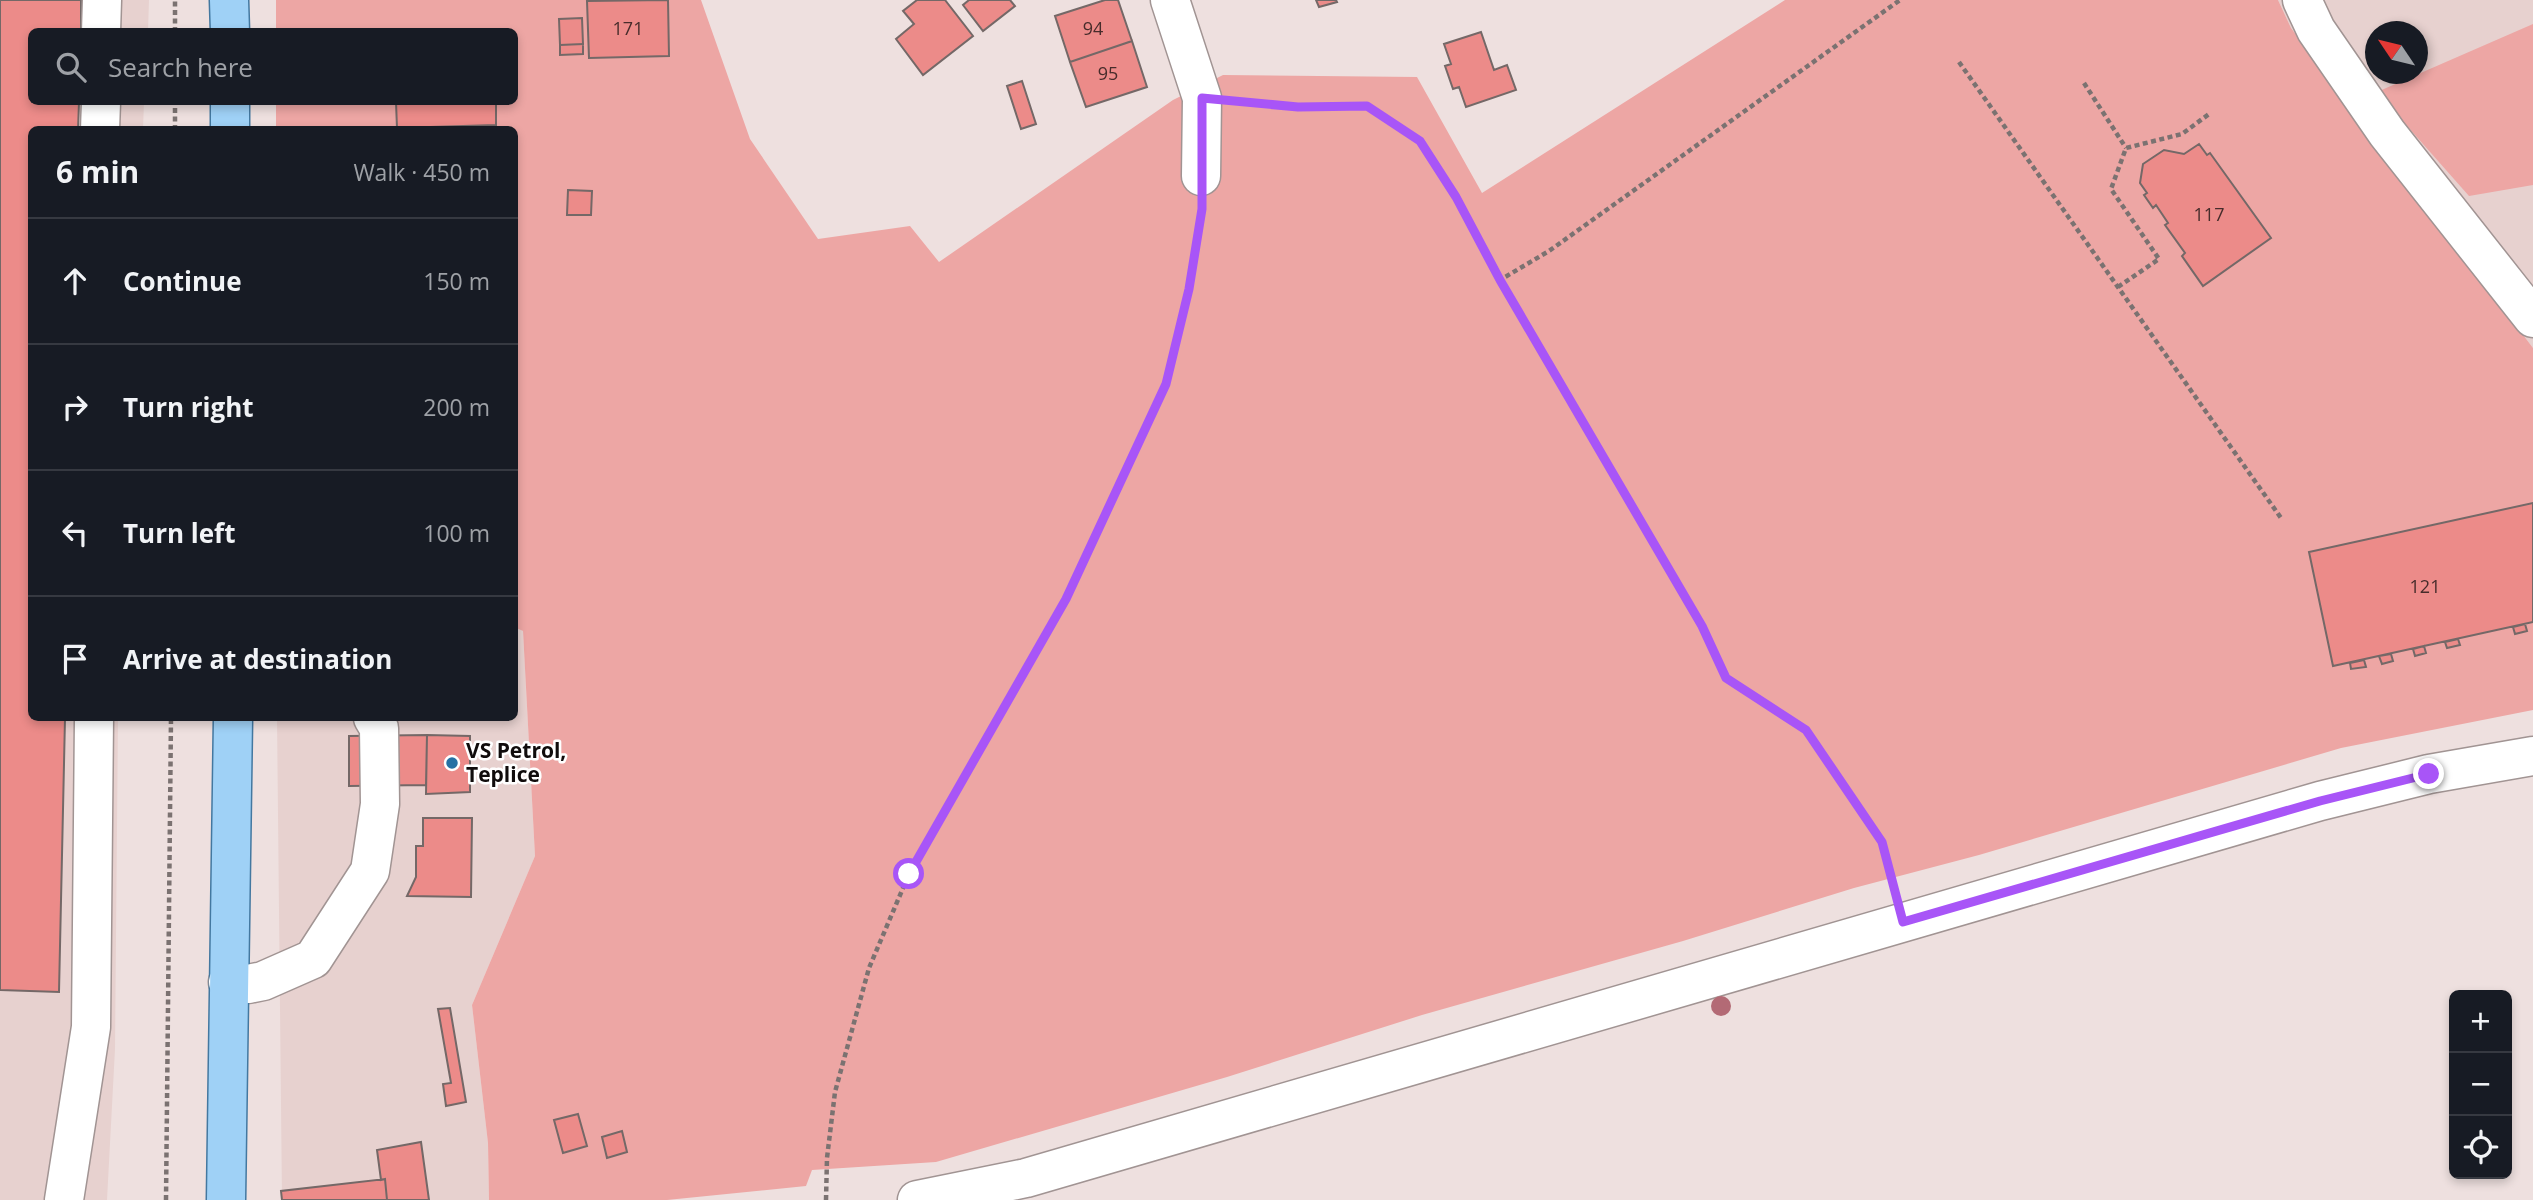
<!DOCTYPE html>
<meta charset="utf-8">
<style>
:root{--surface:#171b24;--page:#242831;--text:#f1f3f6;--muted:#9ea1a6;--line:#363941}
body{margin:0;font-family:"Open Sans",sans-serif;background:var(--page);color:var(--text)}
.controls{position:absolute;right:21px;bottom:21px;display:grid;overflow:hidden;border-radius:10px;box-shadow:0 4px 10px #0003}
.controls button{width:63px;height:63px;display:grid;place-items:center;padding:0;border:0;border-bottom:2px solid var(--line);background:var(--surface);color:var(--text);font:35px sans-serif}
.compass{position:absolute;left:2365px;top:21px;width:63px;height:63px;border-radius:50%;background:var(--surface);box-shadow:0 4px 10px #0003;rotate:305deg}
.stop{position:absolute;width:21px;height:21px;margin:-16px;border:5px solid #a855f7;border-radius:50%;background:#fff}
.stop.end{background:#a855f7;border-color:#fff;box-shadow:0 2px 7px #0008}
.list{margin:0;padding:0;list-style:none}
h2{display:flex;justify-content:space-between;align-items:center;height:91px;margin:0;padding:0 28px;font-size:30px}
h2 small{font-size:23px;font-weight:400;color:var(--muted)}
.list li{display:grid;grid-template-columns:46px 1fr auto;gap:21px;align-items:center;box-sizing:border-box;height:126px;padding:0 28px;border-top:2px solid var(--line)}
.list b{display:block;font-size:26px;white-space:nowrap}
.list em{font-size:23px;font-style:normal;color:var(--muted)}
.icon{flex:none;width:38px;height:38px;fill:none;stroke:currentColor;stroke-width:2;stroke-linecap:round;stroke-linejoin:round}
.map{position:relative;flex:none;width:2533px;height:1200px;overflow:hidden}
.search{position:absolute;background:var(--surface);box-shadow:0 4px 10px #0003;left:28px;top:28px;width:490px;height:77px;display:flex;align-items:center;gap:18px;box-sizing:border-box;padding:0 24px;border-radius:10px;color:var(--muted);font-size:26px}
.panel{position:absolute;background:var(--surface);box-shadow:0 4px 10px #0003;left:28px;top:126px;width:490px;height:595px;border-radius:10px}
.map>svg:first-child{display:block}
.built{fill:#e7d1cf;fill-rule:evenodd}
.green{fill:#eda6a4}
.building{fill:#ec8b89;stroke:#746867;stroke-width:2}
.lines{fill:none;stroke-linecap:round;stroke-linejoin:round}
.minor-casing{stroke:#a19493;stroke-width:41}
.major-casing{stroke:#4378a0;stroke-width:41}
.path{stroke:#7b7271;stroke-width:4.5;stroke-dasharray:5 3.5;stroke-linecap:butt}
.minor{stroke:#fff;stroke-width:38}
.major{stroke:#9fd1f6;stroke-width:38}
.tree{fill:#b36a75}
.route{stroke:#a855f7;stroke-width:9}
.poi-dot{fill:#2671a4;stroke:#fff;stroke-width:2.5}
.labels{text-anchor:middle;stroke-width:5;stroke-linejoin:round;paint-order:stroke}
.number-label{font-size:18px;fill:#472c2b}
.poi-label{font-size:21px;font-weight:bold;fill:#100c0c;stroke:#fff;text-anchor:start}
</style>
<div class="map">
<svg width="2533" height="1200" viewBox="0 0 2533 1200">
<rect width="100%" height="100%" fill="#eee0df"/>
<path class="built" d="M0,0H149L148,31L32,32V102H144L143,129L32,130V718H118L115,1049L107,1200H0Z
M2278,0H2533V348L2291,28ZM2376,32H2418V74H2376Z
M515,627L523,631L535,856L472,1005L488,1143L489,1200H282L277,718H514Z"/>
<path class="green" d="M276,0H701L750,139L818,239L910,226L939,262L1173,100L1223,75L1417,77L1482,193L1785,0H2278L2291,28L2533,348V710L2341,748L1979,855L1854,888L1683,941L1422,1015L1227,1077L936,1162L812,1170L806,1186L667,1200H489L488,1143L472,1005L535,856L523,631L514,627V130H276V102H514V32L276,31Z
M2533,24V185L2469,196L2377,92Z"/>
<path class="building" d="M0,0H81V32H32V102H79L78,130H32V718H65L59,992L0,990Z
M668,0L669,56L589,58L587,1Z
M917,0H945L973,36L923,75L896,39L914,24L903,11Z
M969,0H1010L1015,6L983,31L963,5Z
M1105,0H1118L1132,41L1070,62L1055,16Z
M1316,0H1336L1337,2L1319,7Z
M582,18L583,44L560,45L559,19Z
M1481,32L1494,70L1507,65L1516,90L1466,107L1459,87L1453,89L1445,66L1451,64L1444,44Z
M1132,41L1147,87L1086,107L1070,62Z
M583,44V54L560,55V45Z
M1022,81L1036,124L1021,129L1007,86Z
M396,102H496V125L397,128Z
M2199,144L2207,155L2210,153L2271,238L2203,286L2182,256L2185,253L2165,225L2168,223L2156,205L2153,208L2144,195L2147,193L2140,183L2143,164L2164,150L2184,154Z
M568,190L592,191L591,215H567Z
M2533,503V622L2333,666L2309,552Z
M2525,624L2527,631L2515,634L2513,627Z
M2458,639L2460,645L2447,648L2445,642Z
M2424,646L2426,653L2415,656L2413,649Z
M2391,654L2393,661L2382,664L2379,656Z
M2364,660L2366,667L2351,669L2350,663Z
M427,735L470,736V792L426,794Z
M427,735L426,785L349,786V736Z
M423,818H472L471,897L407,896L416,877V846H423Z
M450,1008L466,1102L446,1106L443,1084L451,1083L438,1009Z
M578,1114L587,1146L563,1153L554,1120Z
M622,1131L627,1152L607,1158L602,1137Z
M421,1142L429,1200H387L385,1179L381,1180L377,1150Z
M385,1179L387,1200H282L281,1191Z"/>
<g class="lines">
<g class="minor-casing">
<path id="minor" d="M1170,0L1202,98L1201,176
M2302,0L2316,30L2387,133L2533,318
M101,32L102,0
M100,130L101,102
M228,982L248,984L263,981L313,959L370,871L380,804L379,728L373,718
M64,1200L91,1027L94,718
M917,1200L1026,1178L2320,801L2429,774L2533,756"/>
</g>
<g class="major-casing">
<path id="major" d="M229,0L230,32
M230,102V130
M226,1200L233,718"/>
</g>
<path class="path" d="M175,32V0
M1959,62L2281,518
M2084,83L2126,148
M1241,101L1298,107L1368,106L1420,141L1456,197L1500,280L1549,251L1900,0
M175,130V102
M1500,280L1702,626L1726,678L1806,730L1882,842L1893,886
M2118,287L2159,259L2111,189L2126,148L2182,134L2209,114
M166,1200L171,718
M826,1200L827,1158L835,1092L869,968L909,874L1066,599L1166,385L1189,289L1201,214"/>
<use href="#minor" class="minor"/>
<use href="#major" class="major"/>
</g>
<circle class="tree" cx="1721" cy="1006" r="10"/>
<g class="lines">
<path class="route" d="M909,874L1066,599L1166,384L1189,289L1202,209V98L1298,107L1367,106L1420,141L1456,197L1500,280L1702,626L1726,678L1806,730L1882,842L1903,922L2320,801L2429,774"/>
</g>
<circle class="poi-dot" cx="452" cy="763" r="7"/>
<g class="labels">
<g class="number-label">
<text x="628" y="35">171</text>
<text x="1093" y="35">94</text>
<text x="1108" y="80">95</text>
<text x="2209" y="221">117</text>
<text x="2425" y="593">121</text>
</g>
<g class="poi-label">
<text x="466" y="758">VS Petrol,<tspan x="466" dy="24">Teplice</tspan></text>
</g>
</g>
</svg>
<div class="controls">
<button>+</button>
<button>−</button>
<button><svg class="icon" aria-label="locate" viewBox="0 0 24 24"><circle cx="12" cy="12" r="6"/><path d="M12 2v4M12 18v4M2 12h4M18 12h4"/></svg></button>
</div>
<svg class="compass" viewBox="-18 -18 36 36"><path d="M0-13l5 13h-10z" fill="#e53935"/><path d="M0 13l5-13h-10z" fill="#9ea1a6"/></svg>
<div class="stop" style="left:909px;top:874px"></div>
<div class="stop end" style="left:2429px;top:774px"></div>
<div class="search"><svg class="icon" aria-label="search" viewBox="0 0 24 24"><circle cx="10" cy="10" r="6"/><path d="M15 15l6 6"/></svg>Search here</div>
<section class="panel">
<h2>6 min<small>Walk · 450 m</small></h2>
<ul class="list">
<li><svg class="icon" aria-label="ahead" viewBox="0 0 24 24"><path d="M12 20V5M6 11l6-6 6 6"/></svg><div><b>Continue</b></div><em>150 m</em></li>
<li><svg class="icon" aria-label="right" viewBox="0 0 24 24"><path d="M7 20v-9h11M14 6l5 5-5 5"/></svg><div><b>Turn right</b></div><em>200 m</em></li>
<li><svg class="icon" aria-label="left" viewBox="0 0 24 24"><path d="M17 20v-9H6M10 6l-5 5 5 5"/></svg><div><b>Turn left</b></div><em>100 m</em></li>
<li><svg class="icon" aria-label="arrive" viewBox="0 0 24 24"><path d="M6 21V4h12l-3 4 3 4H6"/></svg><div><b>Arrive at destination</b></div></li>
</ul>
</section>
</div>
